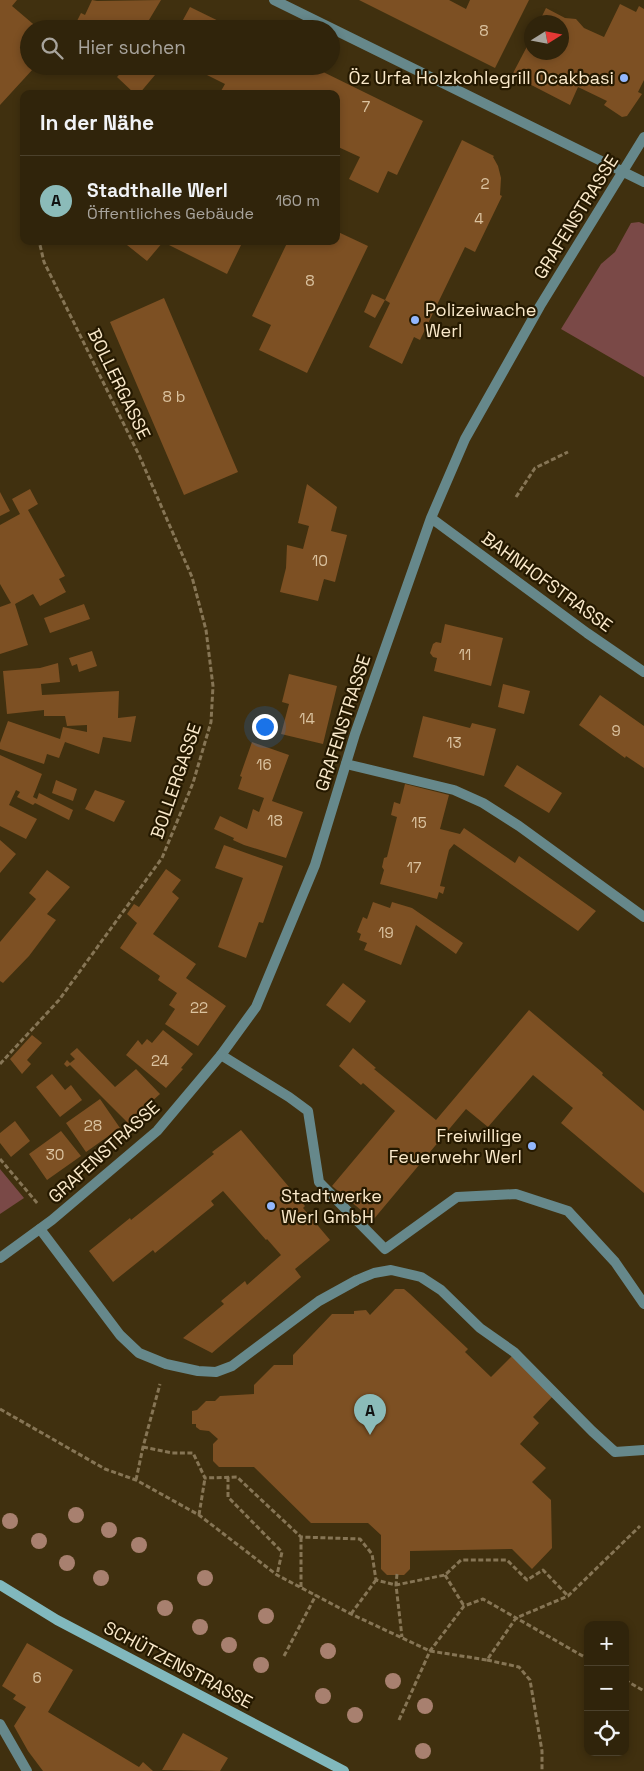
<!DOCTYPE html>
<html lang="de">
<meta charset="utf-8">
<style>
:root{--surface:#30240b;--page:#382c14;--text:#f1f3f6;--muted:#a8a49d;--line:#4b412c;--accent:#8bbbb9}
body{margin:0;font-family:"Space Grotesk",sans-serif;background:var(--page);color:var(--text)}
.controls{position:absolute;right:15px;bottom:15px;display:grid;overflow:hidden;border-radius:10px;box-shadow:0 2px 8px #0003}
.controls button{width:45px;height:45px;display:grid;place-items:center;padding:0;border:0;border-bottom:1px solid var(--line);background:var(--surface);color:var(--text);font:25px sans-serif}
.compass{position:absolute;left:524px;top:15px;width:45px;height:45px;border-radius:50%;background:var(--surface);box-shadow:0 2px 8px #0003;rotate:79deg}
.you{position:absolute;left:264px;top:726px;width:18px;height:18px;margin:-12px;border:4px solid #fff;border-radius:50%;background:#1a73e8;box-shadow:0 0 0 8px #1a73e833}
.badge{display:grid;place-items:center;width:32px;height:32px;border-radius:50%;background:var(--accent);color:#111;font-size:16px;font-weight:700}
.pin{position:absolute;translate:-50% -41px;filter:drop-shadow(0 1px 2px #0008)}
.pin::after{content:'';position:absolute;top:26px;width:18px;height:15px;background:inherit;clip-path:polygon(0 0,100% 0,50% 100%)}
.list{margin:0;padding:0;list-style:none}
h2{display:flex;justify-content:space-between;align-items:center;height:65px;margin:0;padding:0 20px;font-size:21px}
h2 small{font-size:16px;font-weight:400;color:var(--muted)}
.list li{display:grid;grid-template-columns:32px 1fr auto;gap:15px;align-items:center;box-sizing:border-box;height:90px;padding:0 20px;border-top:1px solid var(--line)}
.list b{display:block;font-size:19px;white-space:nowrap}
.list p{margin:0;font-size:16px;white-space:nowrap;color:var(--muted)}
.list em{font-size:16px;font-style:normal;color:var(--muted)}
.icon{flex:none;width:28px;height:28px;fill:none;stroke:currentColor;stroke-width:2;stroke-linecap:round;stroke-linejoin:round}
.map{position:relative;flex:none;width:644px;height:1771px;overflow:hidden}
.search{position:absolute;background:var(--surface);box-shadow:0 2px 8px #0003;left:20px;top:20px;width:320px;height:55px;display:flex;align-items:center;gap:12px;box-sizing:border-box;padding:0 18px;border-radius:28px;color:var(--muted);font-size:19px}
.panel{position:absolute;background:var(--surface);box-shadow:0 2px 8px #0003;left:20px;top:90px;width:320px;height:155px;border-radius:10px}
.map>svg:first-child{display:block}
.green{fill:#7a4947}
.building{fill:#7d5023}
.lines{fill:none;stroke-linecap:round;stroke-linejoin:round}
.path{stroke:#867555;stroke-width:3;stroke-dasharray:5 2.5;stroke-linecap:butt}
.service{stroke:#66888b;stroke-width:10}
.minor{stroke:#66888b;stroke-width:10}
.secondary{stroke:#81b8bd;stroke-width:10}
.tree{fill:#a8806f}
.poi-dot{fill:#93b7fd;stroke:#251900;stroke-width:2}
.labels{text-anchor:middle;stroke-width:4.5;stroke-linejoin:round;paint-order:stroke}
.number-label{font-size:15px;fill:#dbc3a0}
.poi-label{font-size:18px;fill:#fae9ca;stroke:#251900;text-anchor:end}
.street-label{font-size:18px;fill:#fae9ca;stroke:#251900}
</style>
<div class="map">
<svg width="644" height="1771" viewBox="0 0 644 1771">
<rect width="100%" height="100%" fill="#40300f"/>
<path class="green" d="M639,222L644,224V377L561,329L601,264L615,252L631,223Z
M0,1169L24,1198L0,1214Z"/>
<path class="building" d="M0,0H17L12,6L39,29H29V49L22,57L33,69L0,105Z
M92,0L97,1L161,0L146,25L142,23L139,29H73L81,13L85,15Z
M359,0H449L466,9L470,0H529L495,68Z
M620,4L636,12L639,6L644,9V80L638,92L642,94L627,116L622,117L604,105L607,101L578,87L570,105L512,75L532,37V52H562V22H539L546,8L565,18L576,19L584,28L604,37Z
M190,7L235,29H178Z
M127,66H145L155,75L139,94H135L117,77Z
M189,66H311L423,121L397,175L388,171L378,193L349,179L360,157L336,146V94H227L221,91L225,84Z
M462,140L494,156L493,157L498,166L501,178L500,195L502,196L475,252L465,247L420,340L414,337L402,364L369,347L390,303L385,300L375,318L364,312L372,294L385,300Z
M336,231L368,246L307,373L259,350L271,325L252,316L288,241H336Z
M122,241H243L227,274L163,242L147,261Z
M164,298L238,472L184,495L110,322Z
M307,484L337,507L331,531L347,535L335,582L324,579L318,601L280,592L286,568L287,545L303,549L309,526L298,523Z
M30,489L38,504L28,510L65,576L59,579L66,592L40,606L33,594L15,604L28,645L0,654V607L11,603L0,584V525L20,514L12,499Z
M0,492L10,511L0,516Z
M84,604L90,619L50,633L44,618Z
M445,624L503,638L491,686L434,671L437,658L433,657L430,653L433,644L436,642L441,643Z
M92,651L97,666L79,672L77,664L72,666L69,658Z
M58,663L60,682L41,684L42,695L119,691L118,718L136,716L131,742L103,737L99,754L65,742L59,758L47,754L44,764L0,749V743L8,721L60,739L63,727L87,732V725L67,726L65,716H44V710L7,714L3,671L40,668Z
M289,674L337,686L323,744L281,734L289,704L282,702Z
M503,684L530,691L524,714L498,707Z
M600,695L644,726V768L626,756L625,758L579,725Z
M423,716L470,728L472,723L496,729L484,776L413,757Z
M252,742L289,755L272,801L303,812L286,858L244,845L233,840L234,838L214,829L220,816L247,829L253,809L259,812L264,798L238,789L242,777L240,776Z
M0,755L42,774L33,797L37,799L39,793L73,810L69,820L35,803L33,805L17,797L20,792L16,790L9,805L37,819L26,839L0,826Z
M517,765L562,793L549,813L504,786Z
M56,780L77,789L73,801L52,793Z
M405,784L449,795L440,829L460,834L464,828L515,863L519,856L596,911L578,931L454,844L449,850L440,886L445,887L443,894L439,892L437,899L380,884L384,870L382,867L384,858L387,857L397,817L391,815L394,802L400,804Z
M95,790L125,801L114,822L85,809Z
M0,840L16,854L0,873Z
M224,845L283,866L263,923L259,922L246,958L218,947L243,878L215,868Z
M166,869L181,880L172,892L179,898L153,934L196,964L186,978L226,1006L198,1046L165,1024L175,1009L169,1005L177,993L158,980L160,976L120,948L137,923L127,914L134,904L139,907Z
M47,870L70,887L47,914L56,920L29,956L3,983L0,981V942L36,899L29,893Z
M373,902L390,908L392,902L412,908L463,943L456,954L416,925L401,965L364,950L367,943L359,940L361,934L357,932L363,917L367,919Z
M343,983L366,1001L350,1023L326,1005Z
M529,1010L603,1073L602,1075L644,1111V1193L561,1123L573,1108L533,1075L488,1127L466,1109L373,1220L332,1186L395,1111L363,1083L361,1085L339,1066L353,1048L376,1068L374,1069L436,1120Z
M163,1030L193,1054L181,1068L183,1069L166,1088L126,1055L138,1040L142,1045L147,1039L152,1043Z
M32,1035L42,1043L27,1060L31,1064L22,1074L10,1059Z
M77,1048L115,1087L136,1069L160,1094L128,1123L70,1065L67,1067L64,1064L67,1060L70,1063L75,1059L70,1054Z
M52,1074L65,1090L71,1085L82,1100L60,1117L36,1087Z
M100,1099L120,1128L86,1152L66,1123Z
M15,1121L30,1141L11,1157L0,1143V1133Z
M241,1130L305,1206L303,1208L330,1240L295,1269L301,1277L212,1353L183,1338L224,1304L221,1301L245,1281L247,1285L281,1255L267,1239L266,1240L223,1191L211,1201L214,1205L155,1253L153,1250L113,1282L89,1251L130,1218L131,1220L214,1154L212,1152Z
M61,1131L81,1156L47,1180L29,1154Z
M395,1289H404L410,1294L468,1349L465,1352L491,1377L512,1356L553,1396L533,1417L539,1423L520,1444L546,1468L532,1482L551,1500L552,1548L532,1569L512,1549L410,1551V1569L404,1575H387L381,1569V1535L368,1523H311L254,1467H219L213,1461V1444L218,1439L209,1431L200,1430L196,1427V1424H192V1411L197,1410L206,1401H215L220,1396L254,1394V1385L274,1365H293V1355L332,1314H354V1311L366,1310L370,1315Z
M27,1643L73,1670L48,1712L139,1767L143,1762L153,1771H43L28,1751L14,1726L26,1707L13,1699L16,1695L2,1686Z
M183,1733L228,1758L220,1771L162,1770Z"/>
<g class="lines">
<path class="path" d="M516,497L535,468L568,452
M0,1064L59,1000L162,858L193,783L211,722L213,686L206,630L192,577L139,455L44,262L40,245
M0,1159L38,1204
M0,1409L105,1469L136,1480L199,1515L277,1575L351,1614L430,1651L487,1660L516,1618L568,1596L640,1526
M143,1447L172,1453H193L205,1478L237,1477L301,1537L360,1539L372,1554L376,1580L396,1585L445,1575L461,1560H507L527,1580L543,1570L568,1596
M228,1477V1497L282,1552L277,1575
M136,1480L143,1447L160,1384
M199,1515L205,1478
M301,1537V1587
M397,1574L396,1585L402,1637
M445,1575L464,1606
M351,1614L376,1580
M284,1656L316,1595
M487,1660L519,1667L530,1680L542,1751V1771
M625,1680L644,1691
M399,1720L430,1651L464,1606L483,1599L588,1659"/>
<path class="service" d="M346,764L454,790L483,803L519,826L644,917
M221,1055L289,1097L308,1111L319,1182L385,1249L457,1197L516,1194L568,1211L615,1262L644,1304
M40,1229L120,1335L139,1353L166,1364L198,1371L216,1372L232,1366L319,1301L357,1280L374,1273L391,1270L421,1277L441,1290L480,1328L514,1352L592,1431L615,1452L644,1450"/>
<path class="minor" d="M274,0L644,182
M431,518L587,633L644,672
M0,1258L52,1220L157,1131L221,1055L256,1007L315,865L355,734L431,518L465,439L540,306L644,137
M0,1724L27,1771"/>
<path class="secondary" d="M0,1585L57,1620L344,1771"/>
</g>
<g class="tree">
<circle cx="76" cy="1515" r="8"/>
<circle cx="10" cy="1521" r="8"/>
<circle cx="109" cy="1530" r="8"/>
<circle cx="39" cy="1541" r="8"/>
<circle cx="139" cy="1545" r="8"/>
<circle cx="67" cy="1563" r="8"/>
<circle cx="101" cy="1578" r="8"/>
<circle cx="205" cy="1578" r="8"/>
<circle cx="165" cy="1608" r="8"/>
<circle cx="266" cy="1616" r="8"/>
<circle cx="200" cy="1627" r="8"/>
<circle cx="229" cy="1645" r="8"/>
<circle cx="328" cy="1651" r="8"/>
<circle cx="261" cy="1665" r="8"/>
<circle cx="393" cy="1681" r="8"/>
<circle cx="323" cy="1696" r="8"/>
<circle cx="425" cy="1706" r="8"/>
<circle cx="355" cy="1715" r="8"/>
<circle cx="423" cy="1751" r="8"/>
</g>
<g class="poi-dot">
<circle cx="624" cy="78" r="5"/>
<circle cx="415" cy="320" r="5"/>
<circle cx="532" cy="1146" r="5"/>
<circle cx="271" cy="1206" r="5"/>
</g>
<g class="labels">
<g class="number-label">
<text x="484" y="36">8</text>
<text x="366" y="112">7</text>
<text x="485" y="189">2</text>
<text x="479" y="224">4</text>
<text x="310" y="286">8</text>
<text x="174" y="402">8 b</text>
<text x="320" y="566">10</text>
<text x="465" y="660">11</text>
<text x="307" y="724">14</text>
<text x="616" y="736">9</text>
<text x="454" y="748">13</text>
<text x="264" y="770">16</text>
<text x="275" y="826">18</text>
<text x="419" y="828">15</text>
<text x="414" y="873">17</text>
<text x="386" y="938">19</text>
<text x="199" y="1013">22</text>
<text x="160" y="1066">24</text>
<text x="93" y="1131">28</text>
<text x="55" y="1160">30</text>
<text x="37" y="1683">6</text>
</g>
<g class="poi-label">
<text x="614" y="84">Öz Urfa Holzkohlegrill Ocakbasi</text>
<text x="425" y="316" text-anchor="start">Polizeiwache<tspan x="425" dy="21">Werl</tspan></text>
<text x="522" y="1142">Freiwillige<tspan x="522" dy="21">Feuerwehr Werl</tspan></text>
<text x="281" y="1202" text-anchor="start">Stadtwerke<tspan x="281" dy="21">Werl GmbH</tspan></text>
</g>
<g class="street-label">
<text transform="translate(576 217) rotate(-58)" y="6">GRAFENSTRASSE</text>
<text transform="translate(119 384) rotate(64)" y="6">BOLLERGASSE</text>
<text transform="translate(547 582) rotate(36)" y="6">BAHNHOFSTRASSE</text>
<text transform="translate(343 723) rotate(-72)" y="6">GRAFENSTRASSE</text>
<text transform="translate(176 781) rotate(-71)" y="6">BOLLERGASSE</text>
<text transform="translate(104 1152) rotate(-42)" y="6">GRAFENSTRASSE</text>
<text transform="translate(178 1665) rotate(28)" y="6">SCHÜTZENSTRASSE</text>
</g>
</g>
</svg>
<div class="controls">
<button>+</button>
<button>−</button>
<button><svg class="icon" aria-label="locate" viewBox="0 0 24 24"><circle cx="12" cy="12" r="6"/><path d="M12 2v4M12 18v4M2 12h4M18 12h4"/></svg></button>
</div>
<svg class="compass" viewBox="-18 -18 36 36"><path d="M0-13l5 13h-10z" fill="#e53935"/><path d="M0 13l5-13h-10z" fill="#a8a49d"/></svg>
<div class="you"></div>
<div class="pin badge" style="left:370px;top:1435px">A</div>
<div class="search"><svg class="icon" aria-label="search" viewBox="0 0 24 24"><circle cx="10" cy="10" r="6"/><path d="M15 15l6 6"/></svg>Hier suchen</div>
<section class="panel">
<h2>In der Nähe<small></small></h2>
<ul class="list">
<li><span class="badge">A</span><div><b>Stadthalle Werl</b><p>Öffentliches Gebäude</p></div><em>160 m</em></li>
</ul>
</section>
</div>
